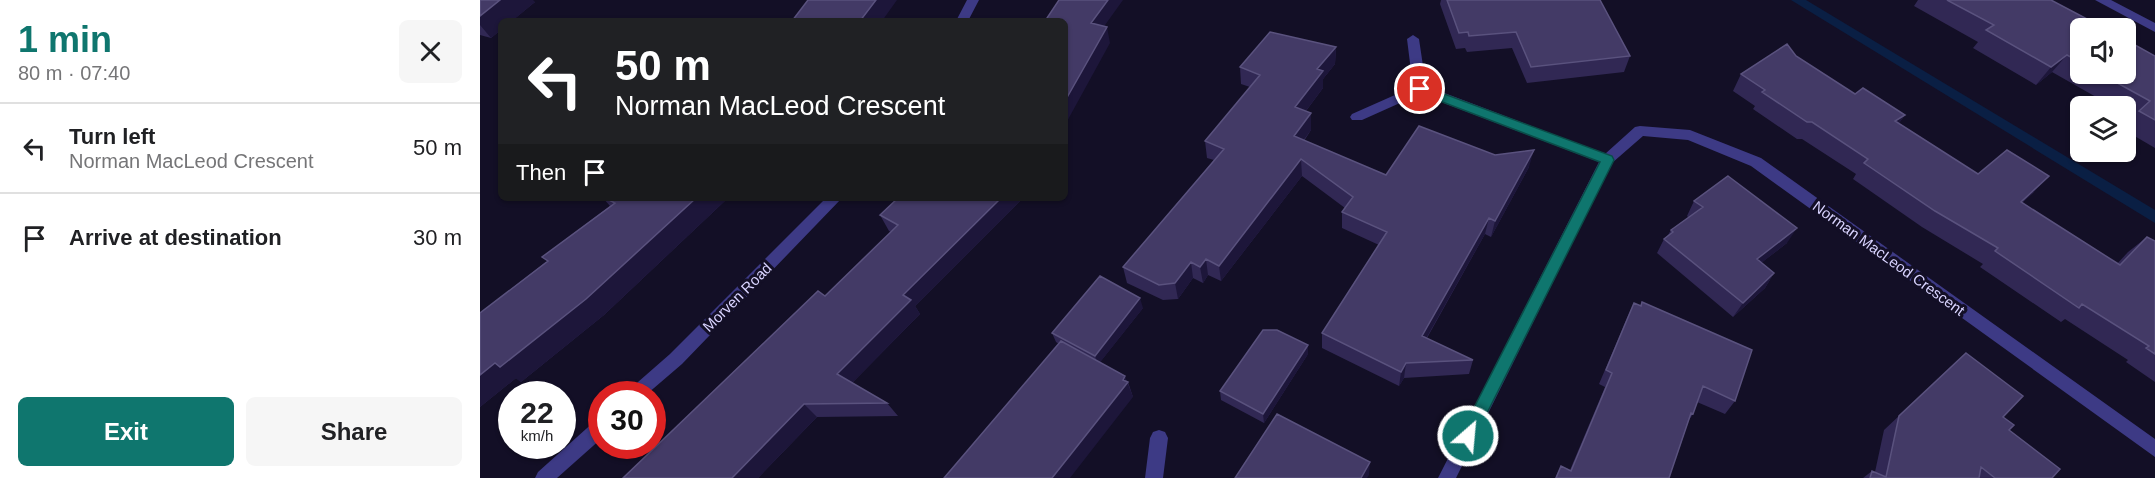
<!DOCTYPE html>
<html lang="en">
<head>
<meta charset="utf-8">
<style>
	:root { --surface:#fff; --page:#f6f6f6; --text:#202124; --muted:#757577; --line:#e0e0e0; --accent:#0f766e }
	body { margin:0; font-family:Arial,sans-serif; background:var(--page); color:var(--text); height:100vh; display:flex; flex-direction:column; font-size:22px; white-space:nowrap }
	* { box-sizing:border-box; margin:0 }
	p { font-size:20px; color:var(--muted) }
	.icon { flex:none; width:33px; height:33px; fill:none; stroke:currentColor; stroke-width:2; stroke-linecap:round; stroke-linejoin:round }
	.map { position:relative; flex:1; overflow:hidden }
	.drawer { display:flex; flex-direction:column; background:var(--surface); width:480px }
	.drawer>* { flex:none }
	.banner { position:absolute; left:18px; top:18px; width:570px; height:183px; border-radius:9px; box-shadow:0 2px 4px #0004; background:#202124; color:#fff; overflow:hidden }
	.buttons { position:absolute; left:1590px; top:18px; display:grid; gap:12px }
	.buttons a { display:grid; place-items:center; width:66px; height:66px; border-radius:9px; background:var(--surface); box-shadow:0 2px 4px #0004; font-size:30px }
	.speed { position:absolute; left:18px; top:381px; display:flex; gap:12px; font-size:30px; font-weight:700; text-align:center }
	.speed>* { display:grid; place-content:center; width:78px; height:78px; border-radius:50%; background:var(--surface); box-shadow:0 2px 4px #0004; line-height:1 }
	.speed small { font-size:15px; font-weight:400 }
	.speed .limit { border:9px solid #d22; background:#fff; color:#111 }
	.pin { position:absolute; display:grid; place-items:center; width:51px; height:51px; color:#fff; margin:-26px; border:3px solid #fff; border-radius:50%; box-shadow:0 2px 6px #0007 }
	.me { position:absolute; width:66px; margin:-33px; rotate:27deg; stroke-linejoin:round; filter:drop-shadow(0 0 4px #0008) }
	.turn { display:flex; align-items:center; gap:21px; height:126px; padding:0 18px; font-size:27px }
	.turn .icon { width:78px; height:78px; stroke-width:2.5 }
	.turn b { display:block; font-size:42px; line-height:51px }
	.then { display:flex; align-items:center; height:57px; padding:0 18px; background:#0003; gap:12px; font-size:22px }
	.round { display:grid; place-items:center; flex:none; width:63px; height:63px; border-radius:9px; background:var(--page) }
	.summary { display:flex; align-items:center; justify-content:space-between; height:102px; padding:0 18px }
	h1 { font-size:36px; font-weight:700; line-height:45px; color:var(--accent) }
	.action { display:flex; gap:12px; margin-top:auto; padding:12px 18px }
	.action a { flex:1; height:69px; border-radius:9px; background:var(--accent); color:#fff; font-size:24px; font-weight:700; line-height:69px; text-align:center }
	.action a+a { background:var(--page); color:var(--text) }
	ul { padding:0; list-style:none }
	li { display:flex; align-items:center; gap:18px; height:90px; padding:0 18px; border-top:2px solid var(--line) }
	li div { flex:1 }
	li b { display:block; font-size:22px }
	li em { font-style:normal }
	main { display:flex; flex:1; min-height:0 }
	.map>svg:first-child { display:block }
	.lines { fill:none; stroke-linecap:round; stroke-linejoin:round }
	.stream { fill:#0a1f44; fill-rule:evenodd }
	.minor { fill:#3d3a85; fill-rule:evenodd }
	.wall { fill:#312854 }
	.shaded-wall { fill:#1d163a }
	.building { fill:#433a66; stroke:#5a527e; stroke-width:1.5 }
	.route { fill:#0f766e; stroke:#0a4d48; stroke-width:1.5 }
	.labels { text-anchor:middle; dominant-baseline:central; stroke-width:6; stroke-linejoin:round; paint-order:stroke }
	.street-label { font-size:15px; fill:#d9d4ff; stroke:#130f26 }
</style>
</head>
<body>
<main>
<section class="drawer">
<div class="summary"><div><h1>1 min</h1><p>80 m · 07:40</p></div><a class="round"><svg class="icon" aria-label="close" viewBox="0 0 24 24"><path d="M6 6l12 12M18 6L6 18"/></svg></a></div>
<ul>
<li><svg class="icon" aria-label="left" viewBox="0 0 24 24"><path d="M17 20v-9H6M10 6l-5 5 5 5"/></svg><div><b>Turn left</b><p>Norman MacLeod Crescent</p></div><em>50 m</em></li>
<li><svg class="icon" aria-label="arrive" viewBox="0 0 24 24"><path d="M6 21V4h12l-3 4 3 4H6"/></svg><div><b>Arrive at destination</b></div><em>30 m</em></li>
</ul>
<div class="action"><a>Exit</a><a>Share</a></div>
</section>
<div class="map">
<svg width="1675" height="478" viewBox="0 0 1675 478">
	<rect width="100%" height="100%" fill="#130f26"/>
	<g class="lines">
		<path class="stream" d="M 1311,0 L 1326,0 L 1675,210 L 1675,223 Z"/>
		<path class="minor" d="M 487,0 L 499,0 L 488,21 L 476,21 Z
			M 1615,0 L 1631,0 L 1675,23 L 1675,32 Z
			M 933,35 L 939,39 L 946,86 L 1125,154 L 1155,127 L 1160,126 L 1210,130 L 1281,158 L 1675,439 L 1675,457 L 1271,166 L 1208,140 L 1163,136 L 1132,163 L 976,478 L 958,478 L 1119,162 L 940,94 L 882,120 L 872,120 L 870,117 L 872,114 L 933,87 L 927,39 Z
			M 346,198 L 362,198 L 202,364 L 167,394 L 148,394 L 150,389 L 190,354 Z
			M 122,418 L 122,438 L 77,478 L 55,478 L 58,472 L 116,420 Z
			M 679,430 L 685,432 L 688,438 L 683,478 L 665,478 L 670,438 L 673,432 Z"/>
	</g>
	<path class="wall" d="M 0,0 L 55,2 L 11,38 L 0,35 Z
		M 961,0 L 1120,0 L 1150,56 L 1144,72 L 1047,83 L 1032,48 L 987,52 L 985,48 L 976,49 L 960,4 Z
		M 1438,0 L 1571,0 L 1600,28 L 1600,74 L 1646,74 L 1675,56 L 1675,148 L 1646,131 L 1646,125 L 1652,118 L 1646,115 L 1646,106 L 1632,106 L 1572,72 L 1556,85 L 1493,48 L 1498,42 L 1434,6 Z
		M 856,47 L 855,64 L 843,79 L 843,88 L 826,111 L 831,113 L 831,130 L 824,141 L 906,175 L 1015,155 L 1049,167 L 1011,237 L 1005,234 L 947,338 L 993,360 L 989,374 L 924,378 L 919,386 L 842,348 L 842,333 L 899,245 L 862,228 L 862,212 L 865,208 L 822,176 L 741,281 L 728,275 L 723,283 L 713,278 L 698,299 L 683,300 L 647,283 L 643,267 L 734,160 L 727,158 L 725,141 L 770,87 L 761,84 L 760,67 Z
		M 1316,56 L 1375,94 L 1425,115 L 1419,123 L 1498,174 L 1554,192 L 1542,203 L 1637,264 L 1648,252 L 1667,237 L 1675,241 L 1675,382 L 1646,362 L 1648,360 L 1585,319 L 1581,322 L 1500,267 L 1503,264 L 1442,227 L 1373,179 L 1376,174 L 1322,139 L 1317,139 L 1273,109 L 1275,106 L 1253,91 L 1261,74 Z
		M 123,198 L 248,198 L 124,315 L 41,382 L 36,378 L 0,407 L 0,313 L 67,261 L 62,257 L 130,206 Z
		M 418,198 L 543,198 L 435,306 L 440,314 L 372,383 L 407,403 L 418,416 L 337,417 L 278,478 L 143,478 L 345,296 L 411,232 L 409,231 L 400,215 Z
		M 1214,201 L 1307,243 L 1281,263 L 1294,273 L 1285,288 L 1253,317 L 1177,253 L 1184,239 L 1188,235 L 1191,230 L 1209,218 L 1207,216 Z
		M 1162,302 L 1255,401 L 1245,414 L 1217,402 L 1213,414 L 1209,420 L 1189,478 L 1075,478 L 1081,466 L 1090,470 L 1125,387 L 1119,384 L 1147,318 L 1154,303 L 1160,306 Z
		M 663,308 L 620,362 L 648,382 L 653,397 L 576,342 L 572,333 Z
		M 1486,353 L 1523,417 L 1529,430 L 1572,478 L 1383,478 L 1392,471 L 1395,472 L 1404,430 Z
		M 828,354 L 784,423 L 741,400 L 740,391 Z"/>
	<path class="shaded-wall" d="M 20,0 L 53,0 L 55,2 L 32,21 L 21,21 L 21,30 L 11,38 L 0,25 L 0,16 Z
		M 396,0 L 417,0 L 402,21 L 380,21 Z
		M 628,0 L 643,0 L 615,39 L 611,23 Z
		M 627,27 L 630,43 L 585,125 L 585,101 Z
		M 856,47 L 855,64 L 843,79 L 843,88 L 816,124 L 815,107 L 837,69 Z
		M 1587,55 L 1572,72 L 1556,85 L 1571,67 Z
		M 831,113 L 831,130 L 814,153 L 814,136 Z
		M 1425,115 L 1413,131 L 1415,121 Z
		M 1054,150 L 1049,167 L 1011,237 L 1015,221 Z
		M 821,159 L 822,176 L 741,281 L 739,266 Z
		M 1569,176 L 1554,192 L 1525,218 L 1541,202 Z
		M 216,198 L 248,198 L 124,315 L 41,382 L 20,367 Z
		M 521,198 L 543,198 L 435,306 L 440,314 L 368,387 L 357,374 L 423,295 Z
		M 1009,218 L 1005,234 L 939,351 L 942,336 Z
		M 1317,228 L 1307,243 L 1267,274 L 1277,259 Z
		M 726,259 L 728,275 L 723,283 L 720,267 Z
		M 711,262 L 713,278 L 698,299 L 695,283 Z
		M 1294,273 L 1285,288 L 1253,317 L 1263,303 Z
		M 660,298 L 663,308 L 618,365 L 615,356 Z
		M 828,345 L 828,354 L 784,423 L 783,414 Z
		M 15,363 L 36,378 L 0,407 L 0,375 Z
		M 926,363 L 924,378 L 919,386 L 921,372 Z
		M 645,376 L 653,397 L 590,478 L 572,478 Z
		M 324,404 L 337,417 L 278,478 L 252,478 Z
		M 890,462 L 889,475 L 887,478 L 881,478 Z"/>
	<path class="building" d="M 0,0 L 20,0 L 0,16 Z
		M 328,0 L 396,0 L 380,21 L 312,21 Z
		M 579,0 L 628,0 L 611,23 L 627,27 L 585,101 L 585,21 L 565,21 Z
		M 967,0 L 1120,0 L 1150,56 L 1051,67 L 1036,32 L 989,36 L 988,32 L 979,33 Z
		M 1467,0 L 1571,0 L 1624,28 L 1600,28 L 1600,62 L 1587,55 L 1571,67 L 1506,30 L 1514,25 Z
		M 790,32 L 856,47 L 837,69 L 843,71 L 815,107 L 831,113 L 814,136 L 906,175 L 939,126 L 1015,155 L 1054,150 L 1015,221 L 1009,218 L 942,336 L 993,360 L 926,363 L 921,372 L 842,333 L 907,232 L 862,212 L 873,197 L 821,159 L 739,266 L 726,259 L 720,267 L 711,262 L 695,283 L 679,285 L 643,267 L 744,149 L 725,141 L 780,75 L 760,67 Z
		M 1646,40 L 1675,56 L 1675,120 L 1659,111 L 1670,101 L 1621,74 L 1646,74 Z
		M 1307,44 L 1316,56 L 1375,94 L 1383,88 L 1425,115 L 1415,121 L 1498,174 L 1527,150 L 1569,176 L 1541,202 L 1640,265 L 1667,237 L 1675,241 L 1675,354 L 1666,348 L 1669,346 L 1602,304 L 1599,308 L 1515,251 L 1518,248 L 1455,211 L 1384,163 L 1388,159 L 1332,122 L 1327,122 L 1282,92 L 1285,90 L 1261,74 Z
		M 1248,176 L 1317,228 L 1277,259 L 1294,273 L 1263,303 L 1184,239 L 1193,232 L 1191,230 L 1223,207 L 1214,201 Z
		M 125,198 L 216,198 L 106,299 L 20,367 L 15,363 L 0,375 L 0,313 L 68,261 L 62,257 L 135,203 Z
		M 418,198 L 521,198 L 423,295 L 431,300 L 357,374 L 407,403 L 324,404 L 252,478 L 143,478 L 338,291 L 345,296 L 418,225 L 400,215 Z
		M 620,276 L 660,298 L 615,356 L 572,333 Z
		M 1162,302 L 1272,350 L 1255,401 L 1223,386 L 1213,414 L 1211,413 L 1189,478 L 1076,478 L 1081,466 L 1091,471 L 1132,373 L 1126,370 L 1154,303 L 1161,306 Z
		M 783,330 L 797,330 L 828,345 L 783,414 L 740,391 Z
		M 581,341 L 645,376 L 643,380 L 648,382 L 572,478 L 464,478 Z
		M 1486,353 L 1543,396 L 1523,417 L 1534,425 L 1529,430 L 1580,469 L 1572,478 L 1515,478 L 1501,467 L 1499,478 L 1390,478 L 1392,471 L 1406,477 L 1419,416 Z
		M 797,414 L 890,462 L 881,478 L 755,478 Z"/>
	<path class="route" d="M 940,85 L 1132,156 L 1134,160 L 993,441 L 988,443 L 982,441 L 980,436 L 982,431 L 1120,162 L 936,92 L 936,86 Z"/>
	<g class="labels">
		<g class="street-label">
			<text transform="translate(1409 258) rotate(36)">Norman MacLeod Crescent</text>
			<text transform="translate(257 297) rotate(-45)">Morven Road</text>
		</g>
	</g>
</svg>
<div class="buttons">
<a><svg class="icon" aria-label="sound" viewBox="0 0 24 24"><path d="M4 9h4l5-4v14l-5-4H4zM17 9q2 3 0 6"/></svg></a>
<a><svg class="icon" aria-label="layers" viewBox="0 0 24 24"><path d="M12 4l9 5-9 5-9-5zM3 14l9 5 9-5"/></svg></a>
</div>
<div class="speed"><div>22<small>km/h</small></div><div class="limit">30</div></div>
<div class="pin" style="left:940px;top:89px;background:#d93025"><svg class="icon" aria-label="arrive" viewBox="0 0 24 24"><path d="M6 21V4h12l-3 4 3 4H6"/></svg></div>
<svg class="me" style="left:988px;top:436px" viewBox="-20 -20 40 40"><circle r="17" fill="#0f766e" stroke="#fff" stroke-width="3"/><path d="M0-11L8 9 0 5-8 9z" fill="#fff"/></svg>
<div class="banner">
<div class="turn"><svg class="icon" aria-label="left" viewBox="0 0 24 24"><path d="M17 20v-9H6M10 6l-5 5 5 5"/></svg><div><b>50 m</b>Norman MacLeod Crescent</div></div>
<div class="then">Then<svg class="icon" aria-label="arrive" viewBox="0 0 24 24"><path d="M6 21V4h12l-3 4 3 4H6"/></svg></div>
</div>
</div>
</main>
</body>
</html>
